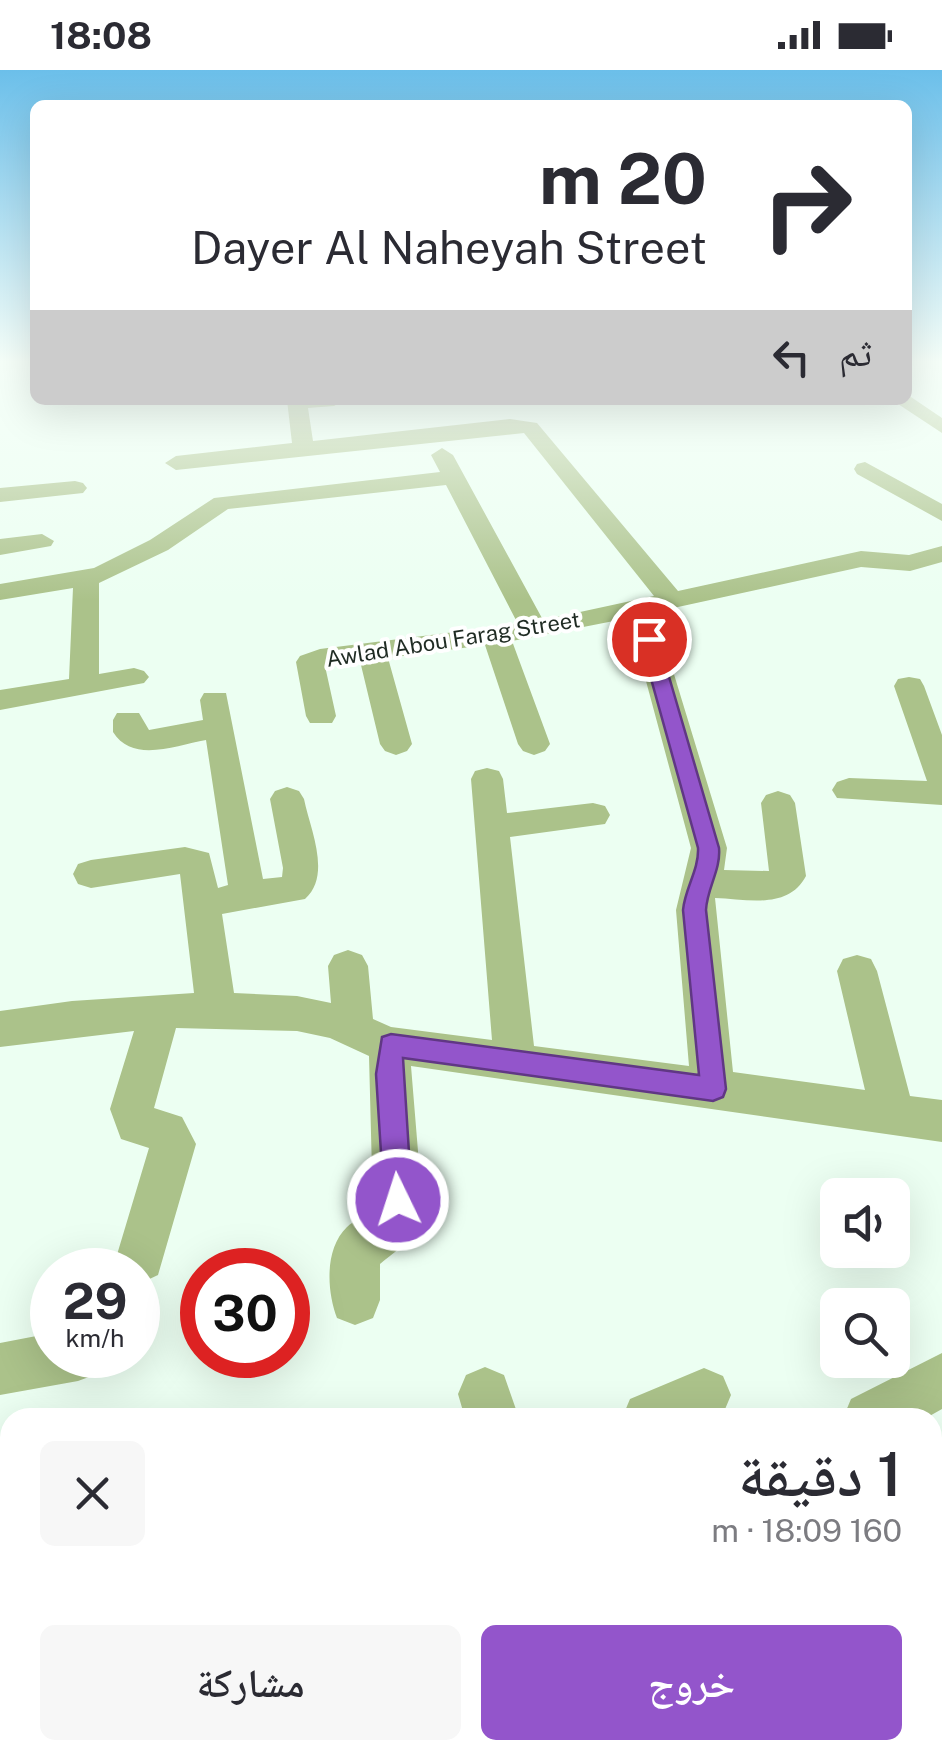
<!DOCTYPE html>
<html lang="ar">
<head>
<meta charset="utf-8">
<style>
	:root { --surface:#fff; --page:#f7f7f7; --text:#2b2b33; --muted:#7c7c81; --accent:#9355cb }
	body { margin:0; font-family:"Public Sans","Noto Naskh Arabic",sans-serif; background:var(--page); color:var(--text); direction:rtl; height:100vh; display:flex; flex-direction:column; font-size:38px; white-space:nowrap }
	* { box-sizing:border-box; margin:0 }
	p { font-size:32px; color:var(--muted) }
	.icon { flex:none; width:55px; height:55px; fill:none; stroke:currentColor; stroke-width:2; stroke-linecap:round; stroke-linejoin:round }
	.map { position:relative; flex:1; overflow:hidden; direction:ltr }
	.sheet { position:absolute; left:0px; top:1338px; width:942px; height:352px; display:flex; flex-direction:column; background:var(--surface); border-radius:30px 30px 0 0; box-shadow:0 10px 40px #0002; direction:rtl }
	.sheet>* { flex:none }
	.hud { position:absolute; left:30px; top:30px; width:882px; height:305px; border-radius:15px; box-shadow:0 10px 40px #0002; direction:rtl; background:#fff; color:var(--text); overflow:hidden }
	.fabs { position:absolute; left:820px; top:1108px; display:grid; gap:20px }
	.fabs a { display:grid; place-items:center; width:90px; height:90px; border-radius:15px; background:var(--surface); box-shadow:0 10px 40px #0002; font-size:50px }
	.speed { position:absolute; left:30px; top:1178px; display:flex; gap:20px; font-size:50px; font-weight:700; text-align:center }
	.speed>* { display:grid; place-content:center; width:130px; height:130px; border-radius:50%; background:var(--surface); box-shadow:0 10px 40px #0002; line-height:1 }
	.speed small { font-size:25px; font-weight:400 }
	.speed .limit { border:15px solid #d22; background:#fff; color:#111 }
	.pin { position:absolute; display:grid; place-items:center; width:85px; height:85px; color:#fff; margin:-42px; border:5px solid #fff; border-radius:50%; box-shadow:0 2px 10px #0007 }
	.me { position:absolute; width:110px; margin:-55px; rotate:356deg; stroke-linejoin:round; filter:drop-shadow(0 0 8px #0008) }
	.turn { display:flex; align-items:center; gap:35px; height:210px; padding:0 40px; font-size:45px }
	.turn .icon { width:130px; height:130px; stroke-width:2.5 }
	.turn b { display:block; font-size:70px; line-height:85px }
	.then { display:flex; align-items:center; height:95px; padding:0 40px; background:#0003; gap:20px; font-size:38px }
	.round { display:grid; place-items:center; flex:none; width:105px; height:105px; border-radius:15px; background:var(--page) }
	.headline { display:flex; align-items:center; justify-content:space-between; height:170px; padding:0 40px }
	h1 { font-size:60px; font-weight:600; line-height:75px }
	.cta { display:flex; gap:20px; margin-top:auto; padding:20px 40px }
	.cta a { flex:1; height:115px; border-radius:15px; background:var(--accent); color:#fff; font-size:40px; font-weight:600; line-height:115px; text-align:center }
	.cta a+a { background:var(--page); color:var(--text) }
	.status { display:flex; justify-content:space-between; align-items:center; height:70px; padding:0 50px; background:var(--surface); direction:ltr }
	.status svg { height:28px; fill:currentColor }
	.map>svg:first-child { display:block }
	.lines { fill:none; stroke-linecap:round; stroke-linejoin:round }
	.minor { fill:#abc28a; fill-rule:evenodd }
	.route { fill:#9355cb; stroke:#603784; stroke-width:2.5 }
	.labels { text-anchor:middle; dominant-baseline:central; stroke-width:8; stroke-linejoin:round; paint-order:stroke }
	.far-street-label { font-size:22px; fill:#1f2b23; stroke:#fff }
</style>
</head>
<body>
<div class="status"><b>18:08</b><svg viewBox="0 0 49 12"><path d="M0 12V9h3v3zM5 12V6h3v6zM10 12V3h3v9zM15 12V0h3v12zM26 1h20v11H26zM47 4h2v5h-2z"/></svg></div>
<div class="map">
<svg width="942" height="1689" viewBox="0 0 942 1689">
	<rect width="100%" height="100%" fill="#ecfff2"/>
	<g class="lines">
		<path class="minor" d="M 908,325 L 942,348 L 942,363 L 892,330 L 908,330 Z
			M 287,330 L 344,330 L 334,336 L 308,338 L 313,371 L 510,349 L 537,353 L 678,521 L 861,481 L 909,485 L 942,476 L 942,492 L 910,501 L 861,497 L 655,542 L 727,778 L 724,800 L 769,801 L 761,733 L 766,725 L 778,721 L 790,725 L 795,733 L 806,806 C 788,840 748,829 715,828 L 733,1002 L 865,1020 L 837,901 L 843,889 L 857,885 L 871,889 L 877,901 L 910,1026 L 942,1030 L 942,1072 L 411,996 L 422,1130 C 417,1169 407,1172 380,1194 L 380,1230 L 373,1248 L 355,1255 L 337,1248 C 327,1222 324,1179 347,1157 C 354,1150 365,1148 373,1140 L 369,986 L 330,968 L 297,961 L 176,958 L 154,1038 L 182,1047 L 196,1074 L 158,1205 L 141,1213 L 138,1200 L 121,1200 L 116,1188 L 149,1078 L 121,1069 L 110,1039 L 134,961 L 0,977 L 0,941 L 72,931 L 194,923 L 180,804 L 91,818 L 78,814 L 73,804 L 78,794 L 91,790 L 185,777 L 209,783 L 218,818 L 228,815 L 206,670 C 176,675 133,694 113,662 L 113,650 L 117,643 L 139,643 L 149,660 L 203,650 L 200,630 L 204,623 L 226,623 L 263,809 L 282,807 L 283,798 L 270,729 L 275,721 L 287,717 L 299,721 L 304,729 C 310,759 332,805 305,829 L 222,844 L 234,923 L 297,926 L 331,933 L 328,896 L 334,885 L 348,880 L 362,885 L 368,896 L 373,949 L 391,957 L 492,970 L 471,709 L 475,701 L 487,698 L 499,701 L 503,709 L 507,743 L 593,733 L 605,736 L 610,745 L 605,754 L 510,767 L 534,976 L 689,996 L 676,840 L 691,778 L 629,548 L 512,571 L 550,674 L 545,681 L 534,685 L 523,681 L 518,674 L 485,575 L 388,588 L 412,674 L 407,681 L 396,685 L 385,681 L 380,674 L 360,591 L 325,596 L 336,646 L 332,653 L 310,653 L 306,646 L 296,592 L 300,586 L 320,579 L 518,554 L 446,415 L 228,439 L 168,480 L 99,513 L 99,604 L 134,598 L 144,601 L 149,607 L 144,613 L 0,640 L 0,620 L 69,609 L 73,518 L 0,530 L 0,514 L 94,498 L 150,470 L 214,428 L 440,402 L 431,385 L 442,378 L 453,385 L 543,550 L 654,526 L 524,363 L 176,400 L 165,393 L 176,386 L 292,373 Z
			M 865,392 L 942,434 L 942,451 L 857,404 L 854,399 L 857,394 Z
			M 75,411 L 83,413 L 87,418 L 83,423 L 0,432 L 0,418 Z
			M 42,464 L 54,471 L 51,476 L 0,485 L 0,469 Z
			M 909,607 L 920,609 L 924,616 L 942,665 L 942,735 L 837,728 L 832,720 L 837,712 L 849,708 L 927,711 L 894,616 L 898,609 Z
			M 52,1263 L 52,1285 L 104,1285 L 97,1304 L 78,1311 L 0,1325 L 0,1273 Z
			M 942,1283 L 942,1339 L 926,1348 L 843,1348 L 851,1329 Z
			M 485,1297 L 504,1305 L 519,1348 L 465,1348 L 458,1324 L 466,1305 Z
			M 704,1298 L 723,1306 L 731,1325 L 723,1344 L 715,1348 L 622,1348 L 630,1329 Z
			M 10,1445 L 10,1503 L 0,1506 L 0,1448 Z
			M 942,1566 L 942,1629 L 932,1633 L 932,1569 Z
			M 104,1680 L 187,1680 L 183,1689 L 100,1689 Z
			M 746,1680 L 825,1680 L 821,1689 L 742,1689 Z"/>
	</g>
	<linearGradient id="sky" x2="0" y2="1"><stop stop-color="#6bbfea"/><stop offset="0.55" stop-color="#f6fff9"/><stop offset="1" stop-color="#f6fff9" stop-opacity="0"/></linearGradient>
	<rect width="942" height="530" fill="url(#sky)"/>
	<path class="route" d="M 649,564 L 658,569 L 719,778 C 721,800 707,818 706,840 L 726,1019 L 723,1027 L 713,1031 L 403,988 L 412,1130 L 408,1140 L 398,1144 L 388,1140 L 384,1130 L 376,1004 L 382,967 L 391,964 L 699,1005 L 683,840 C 685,818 699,800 698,778 L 640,569 Z"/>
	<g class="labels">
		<g class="far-street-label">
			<text transform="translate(453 569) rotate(-9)">Awlad Abou Farag Street</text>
		</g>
	</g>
</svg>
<div class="fabs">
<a><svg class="icon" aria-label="sound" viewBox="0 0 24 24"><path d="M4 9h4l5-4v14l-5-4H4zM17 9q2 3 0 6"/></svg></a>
<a><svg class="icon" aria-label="search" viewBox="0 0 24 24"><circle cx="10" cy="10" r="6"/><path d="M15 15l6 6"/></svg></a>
</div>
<div class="speed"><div>29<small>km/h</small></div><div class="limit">30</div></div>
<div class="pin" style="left:649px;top:569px;background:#d93025"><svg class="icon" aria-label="arrive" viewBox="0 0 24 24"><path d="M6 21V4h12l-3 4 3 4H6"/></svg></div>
<svg class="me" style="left:398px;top:1130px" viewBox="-20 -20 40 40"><circle r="17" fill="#9355cb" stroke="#fff" stroke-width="3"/><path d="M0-11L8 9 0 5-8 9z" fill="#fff"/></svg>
<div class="hud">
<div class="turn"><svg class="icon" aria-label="right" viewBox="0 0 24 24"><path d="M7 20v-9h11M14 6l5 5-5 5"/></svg><div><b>20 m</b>Dayer Al Naheyah Street</div></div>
<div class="then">ثم<svg class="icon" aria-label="left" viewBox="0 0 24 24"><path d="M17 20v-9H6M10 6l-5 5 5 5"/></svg></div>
</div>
<section class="sheet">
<div class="headline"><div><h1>1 دقيقة</h1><p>160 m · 18:09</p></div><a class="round"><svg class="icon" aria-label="close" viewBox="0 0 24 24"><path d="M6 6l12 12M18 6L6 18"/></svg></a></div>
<div class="cta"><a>خروج</a><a>مشاركة</a></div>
</section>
</div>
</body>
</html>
